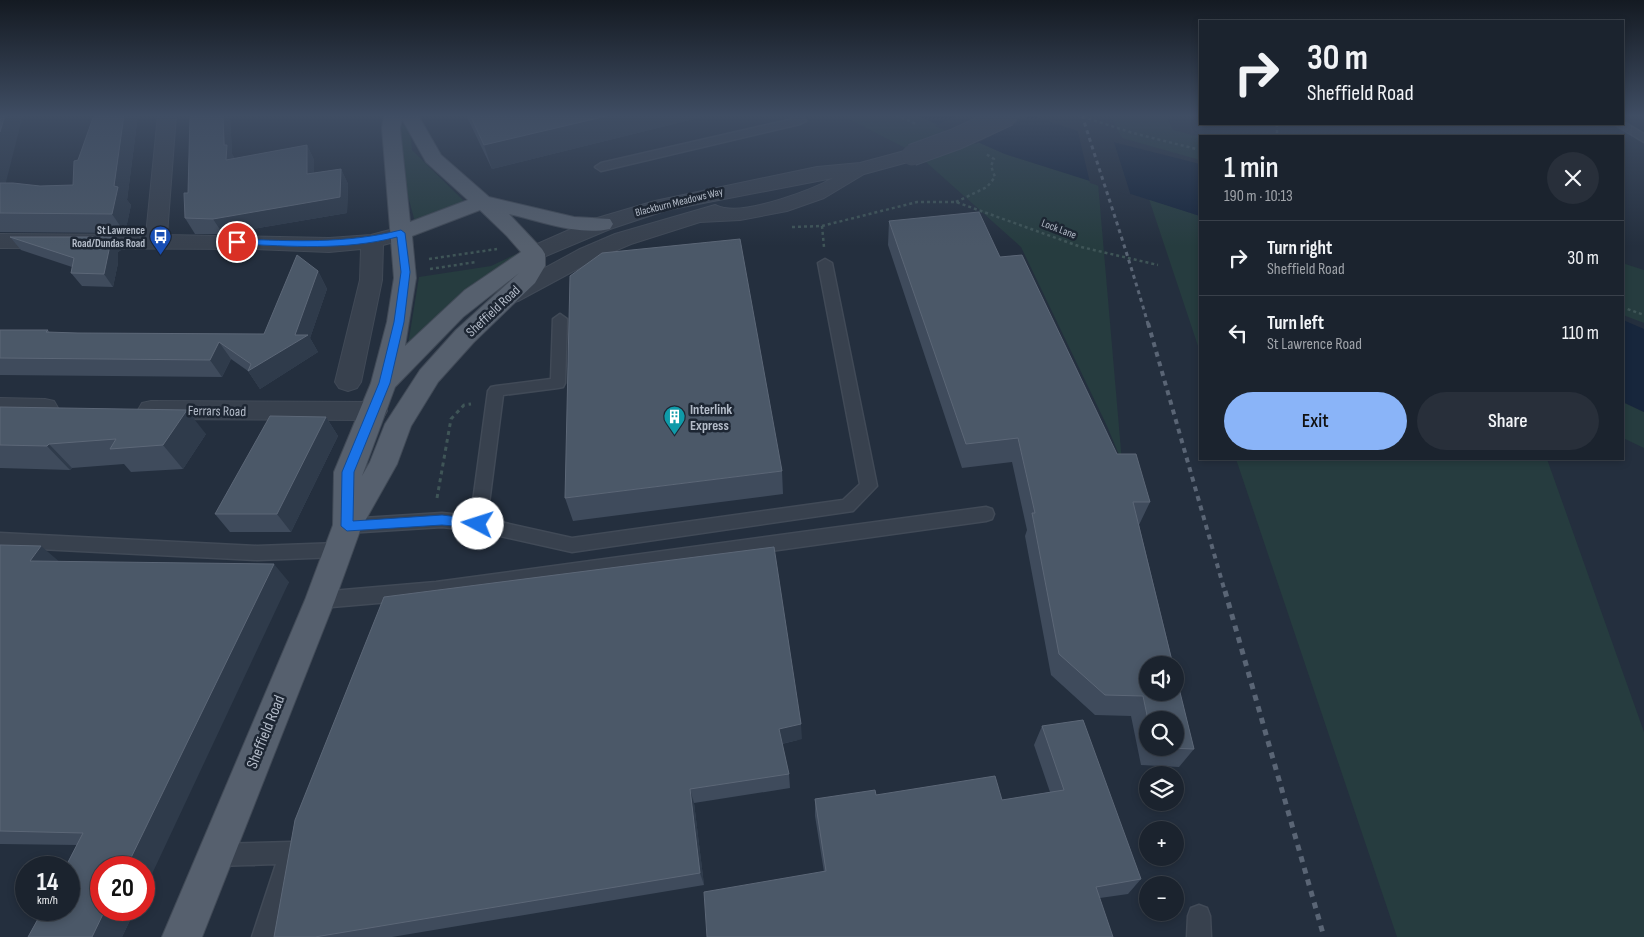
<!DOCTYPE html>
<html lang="en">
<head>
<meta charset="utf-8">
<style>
	:root { --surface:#1b232e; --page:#282f3a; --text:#f1f3f6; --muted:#a0a4aa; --line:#39404a; --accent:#8ab4f8 }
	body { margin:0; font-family:"Sofia Sans Condensed",sans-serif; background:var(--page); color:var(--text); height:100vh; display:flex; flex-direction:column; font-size:19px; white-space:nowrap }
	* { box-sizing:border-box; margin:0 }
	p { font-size:16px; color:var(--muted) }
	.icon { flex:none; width:28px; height:28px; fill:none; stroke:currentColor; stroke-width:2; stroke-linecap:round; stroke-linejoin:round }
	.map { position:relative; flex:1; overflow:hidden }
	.details { position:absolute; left:1199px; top:135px; width:425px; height:325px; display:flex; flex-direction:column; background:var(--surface); border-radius:0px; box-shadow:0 2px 8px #0003,0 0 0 1px var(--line) }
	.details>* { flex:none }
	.hud { position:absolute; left:1199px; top:20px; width:425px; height:105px; border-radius:0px; box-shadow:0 2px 8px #0003,0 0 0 1px var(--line); background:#1b232e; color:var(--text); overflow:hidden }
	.buttons { position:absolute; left:1139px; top:656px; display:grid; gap:10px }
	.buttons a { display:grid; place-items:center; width:45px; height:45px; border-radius:50%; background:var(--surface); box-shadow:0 2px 8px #0003,0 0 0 1px var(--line); font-size:25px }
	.speed { position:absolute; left:15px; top:856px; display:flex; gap:10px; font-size:25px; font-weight:700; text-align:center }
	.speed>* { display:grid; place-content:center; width:65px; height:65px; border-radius:50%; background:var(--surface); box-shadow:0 2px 8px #0003,0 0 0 1px var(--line); line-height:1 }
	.speed small { font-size:12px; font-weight:400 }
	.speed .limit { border:8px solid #d22; background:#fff; color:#111 }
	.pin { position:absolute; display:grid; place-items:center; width:42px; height:42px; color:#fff; margin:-21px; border:2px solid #fff; border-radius:50%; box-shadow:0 1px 5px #0007 }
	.me { position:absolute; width:55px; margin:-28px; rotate:275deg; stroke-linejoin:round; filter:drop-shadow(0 0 4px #0008) }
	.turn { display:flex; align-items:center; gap:18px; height:105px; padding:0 25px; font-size:22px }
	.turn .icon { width:65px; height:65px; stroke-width:2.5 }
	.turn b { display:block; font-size:35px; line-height:42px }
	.round { display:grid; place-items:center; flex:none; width:52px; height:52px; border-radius:26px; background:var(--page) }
	.head { display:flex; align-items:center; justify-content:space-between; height:85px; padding:0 25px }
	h1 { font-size:30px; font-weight:600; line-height:38px }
	.primary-button { display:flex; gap:10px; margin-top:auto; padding:10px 25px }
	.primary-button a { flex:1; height:58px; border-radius:30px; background:var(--accent); color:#111; font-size:20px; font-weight:600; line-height:58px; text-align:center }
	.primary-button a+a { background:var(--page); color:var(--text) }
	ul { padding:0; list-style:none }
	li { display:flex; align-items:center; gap:15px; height:75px; padding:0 25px; border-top:1px solid var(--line) }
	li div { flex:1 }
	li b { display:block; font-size:19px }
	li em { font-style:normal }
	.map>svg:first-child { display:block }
	.green { fill:#263c3f }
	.water { fill:#17263c }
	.pier { fill:#242f3e }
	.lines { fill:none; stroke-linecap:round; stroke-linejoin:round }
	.service-casing { stroke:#414a57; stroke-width:3 }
	.minor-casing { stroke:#414a57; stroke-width:2 }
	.tertiary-casing { stroke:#414a57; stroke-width:2 }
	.primary-casing { stroke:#414a57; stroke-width:2 }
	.path-far1 { stroke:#3f5557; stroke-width:2.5; stroke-dasharray:3 3; stroke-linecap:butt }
	.path { stroke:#3f5557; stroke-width:3; stroke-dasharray:4 4; stroke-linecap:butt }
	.service { fill:#38414e; fill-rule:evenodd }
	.minor { fill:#38414e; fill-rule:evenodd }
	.tertiary { fill:#38414e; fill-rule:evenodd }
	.primary { fill:#56606e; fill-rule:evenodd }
	.rail-far2 { stroke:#5a6575; stroke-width:3; stroke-dasharray:4 4; stroke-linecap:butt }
	.rail-far1 { stroke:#5a6575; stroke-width:4; stroke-dasharray:5 5; stroke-linecap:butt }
	.rail { stroke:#5a6575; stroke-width:5; stroke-dasharray:6 6; stroke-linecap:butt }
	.tertiary-bridge-casing { stroke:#414a57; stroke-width:23; stroke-linecap:butt }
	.tertiary-bridge { stroke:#38414e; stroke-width:21 }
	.wall { fill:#3f4b5c; fill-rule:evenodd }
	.shaded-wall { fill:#2f3b4b }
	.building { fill:#4b5868; stroke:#5c6777 }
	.route { fill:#1a73e8; stroke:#114b97 }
	.labels { text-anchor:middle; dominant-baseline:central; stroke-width:5; stroke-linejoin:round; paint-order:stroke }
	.far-street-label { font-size:11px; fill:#b4bcc9; stroke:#1d2633 }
	.far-poi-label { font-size:11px; font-weight:bold; fill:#b4bcc9; stroke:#1d2633; text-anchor:end }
	.street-label { font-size:14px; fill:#b4bcc9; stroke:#1d2633 }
	.poi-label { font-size:14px; font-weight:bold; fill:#b4bcc9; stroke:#1d2633; text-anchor:start }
	.near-street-label { font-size:16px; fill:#b4bcc9; stroke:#1d2633 }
</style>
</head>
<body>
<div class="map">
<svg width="1644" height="937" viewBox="0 0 1644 937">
	<rect width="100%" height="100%" fill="#242f3e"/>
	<path class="green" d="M 841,115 L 916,115 L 1005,154 L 1098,183 L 1122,462 L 1107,426 L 1021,247 L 917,154 Z
		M 1110,115 L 1166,115 L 1173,130 L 1200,137 L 1200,160 L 1122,138 Z
		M 409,123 L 412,150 L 464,201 L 415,222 L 404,181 L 396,127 Z
		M 1149,199 L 1200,216 L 1200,352 Z
		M 516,254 L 518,256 L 408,345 L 419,277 L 491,266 Z
		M 1622,263 L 1644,270 L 1644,323 L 1623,315 Z
		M 1622,402 L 1644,412 L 1644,448 L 1623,438 Z
		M 1236,459 L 1547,459 L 1644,732 L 1644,937 L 1397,937 Z"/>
	<path class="water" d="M 916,115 L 1030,115 L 1105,140 L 1200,164 L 1200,216 L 1005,154 Z
		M 1623,320 L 1644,329 L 1644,412 L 1623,402 Z"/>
	<path class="pier" d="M 959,115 L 1031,115 L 976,144 L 935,126 Z
		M 1077,128 L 1113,139 L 1131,196 L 1090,183 Z"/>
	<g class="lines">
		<defs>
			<path id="service" d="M 790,115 L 801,115 L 806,121 L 800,124 L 601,171 L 595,167 L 601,163 L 793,119 Z
				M 1622,121 L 1644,134 L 1644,142 L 1614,124 L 1622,124 Z
				M 825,259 L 832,263 L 877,486 L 853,511 L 572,552 L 478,531 L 442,527 L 347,533 L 341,531 L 338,526 L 341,521 L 347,519 L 442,513 L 471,516 L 488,391 L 491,387 L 496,386 L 551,379 L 553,319 L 560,314 L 567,319 L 565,383 L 563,387 L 558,388 L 503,395 L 487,519 L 572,538 L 843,500 L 860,484 L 818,263 Z
				M 986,507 L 992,509 L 994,514 L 992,519 L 986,521 L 436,598 L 320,608 L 314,606 L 311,600 L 314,594 L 320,592 L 436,582 Z
				M 0,533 L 257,546 L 339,543 L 345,545 L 348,550 L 345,555 L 339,557 L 257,560 L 0,547 Z
				M 291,842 L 299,845 L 302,853 L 276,937 L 252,937 L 276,864 L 215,866 L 207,863 L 204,855 L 207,847 L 215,844 Z
				M 1199,905 L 1207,908 L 1210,916 L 1211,937 L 1187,937 L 1188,916 L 1191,908 Z"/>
			<path id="minor" d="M 158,115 L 176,115 L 167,235 L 329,238 L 371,235 L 401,227 L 409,228 L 412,233 L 409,238 L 383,245 L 382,280 L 361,382 L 357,388 L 348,391 L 339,388 L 335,382 L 360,280 L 361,249 L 329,252 L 253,249 L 0,248 L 0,234 L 146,235 Z
				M 0,398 L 45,399 L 54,401 L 58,408 L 54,415 L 45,417 L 0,416 Z
				M 151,401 L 374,402 L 383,404 L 387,411 L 383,418 L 374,420 L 151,419 L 142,417 L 138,410 L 142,403 Z"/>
			<path id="tertiary" d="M 912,149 L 919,151 L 922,155 L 919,159 L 864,174 L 824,198 L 787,211 L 740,220 L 700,222 L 631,244 L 596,259 L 518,301 L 510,303 L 502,301 L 498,296 L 502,291 L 580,249 L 615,234 L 715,205 C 718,206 723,208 725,208 C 750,213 812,190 833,178 L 667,210 L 610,229 L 534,261 L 526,259 L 523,254 L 526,249 L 594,219 L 655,201 L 817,167 L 860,163 Z"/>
			<path id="primary" d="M 384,115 L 418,115 L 441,155 L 489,197 L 574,217 L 610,219 L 613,224 L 610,229 C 578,236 540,221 509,214 L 542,249 L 545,254 L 545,266 L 535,283 L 474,342 L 438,382 L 411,426 L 397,464 L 361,528 L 335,600 L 202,937 L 162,937 L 305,600 L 333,525 L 334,472 L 371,383 L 387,322 L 394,278 L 382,128 ZM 402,119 L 426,162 L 468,200 L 410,222 L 400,128 ZM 480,210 L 507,236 L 521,252 L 465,290 L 405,346 L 416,278 L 412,236 ZM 519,273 L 456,330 L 420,370 L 385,424 L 370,462 L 362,476 L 395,387 L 463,317 Z"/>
		</defs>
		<use href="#service" class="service-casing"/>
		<use href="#minor" class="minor-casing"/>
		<use href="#tertiary" class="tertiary-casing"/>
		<use href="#primary" class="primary-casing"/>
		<path class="path-far1" d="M 896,115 L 918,125
			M 1077,115 L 1133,133 L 1200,150
			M 1277,124 L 1277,136
			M 956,202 L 987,187 L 995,177 L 991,166 L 994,159 L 986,154
			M 822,226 L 824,247
			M 792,227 L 822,226 L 917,202 L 956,202 L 1081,247 L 1158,265
			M 429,259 L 497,249
			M 430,269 L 476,262
			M 1622,307 L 1644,315"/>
		<path class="path" d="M 437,498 L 451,419 L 464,405 L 471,404"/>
		<use href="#service" class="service"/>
		<use href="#minor" class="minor"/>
		<use href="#tertiary" class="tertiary"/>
		<use href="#primary" class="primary"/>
		<path class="rail-far2" d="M 1082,115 C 1104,185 1128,254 1148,324"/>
		<path class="rail-far1" d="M 1148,323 L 1225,592"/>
		<path class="rail" d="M 1225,591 L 1324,937"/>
		<defs>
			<path id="tertiary-bridge" d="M 912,155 L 956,139 L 1008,115"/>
		</defs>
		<use href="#tertiary-bridge" class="tertiary-bridge-casing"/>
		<use href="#tertiary-bridge" class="tertiary-bridge"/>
	</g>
	<path class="wall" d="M 0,115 L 6,182 L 5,183 L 40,186 L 73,185 L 78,160 L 94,115 L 138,115 L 127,200 L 131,205 L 125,233 L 0,232 Z
		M 190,115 L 230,115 L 232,154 L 235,159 L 307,145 L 314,160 L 314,173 L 341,169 L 348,184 L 347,213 L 223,234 L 195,234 L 185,218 L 188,193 Z
		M 466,115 L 710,115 L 492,169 Z
		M 1638,115 L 1644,115 L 1644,118 Z
		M 889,221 L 1000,257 L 1117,454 L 1150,502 L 1139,525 L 1194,749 L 1179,767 L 1141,765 L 1131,716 L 1095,715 L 1051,675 L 1025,536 L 1027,530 L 1012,462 L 962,468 L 888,245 ZM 1148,720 L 1175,748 L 1148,748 Z
		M 10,237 L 121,250 L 118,252 L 118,263 L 113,287 L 82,286 L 71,273 L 72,267 L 21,250 Z
		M 318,271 L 327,289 L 310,338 L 318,352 L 260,389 L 248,371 L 231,359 L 222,377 L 0,375 L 0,330 L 48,330 L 50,333 L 78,333 L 264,334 Z
		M 0,407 L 206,434 L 183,469 L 131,472 L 124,464 L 72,468 L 70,470 L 0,468 Z
		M 326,417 L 338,436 L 291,532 L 230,532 L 215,514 Z
		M 782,471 L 783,494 L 573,521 L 565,498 Z
		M 0,545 L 59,562 L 289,582 L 101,910 L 135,910 L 122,937 L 28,937 L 77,845 L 0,844 Z
		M 1042,726 L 1141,879 L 1128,894 L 1100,898 L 824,872 L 815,816 L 815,799 L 876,795 L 1002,800 L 1050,792 L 1034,745 Z
		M 802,739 L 782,744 L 789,774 L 790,788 L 694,803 L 704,885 L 392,937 L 274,937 L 295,820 Z"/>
	<path class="shaded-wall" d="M 5,115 L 23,115 L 6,182 L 0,187 L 0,132 Z
		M 124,115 L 138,115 L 127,200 L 131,205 L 125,233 L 112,214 L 114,186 Z
		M 223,115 L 230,115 L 232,154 L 236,160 L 226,160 Z
		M 611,115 L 710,115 L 492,169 L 484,145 Z
		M 307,145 L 314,160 L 314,190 L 307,174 Z
		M 341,169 L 348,184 L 347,213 L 223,234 L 213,219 Z
		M 112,237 L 121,250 L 118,252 L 118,263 L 113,287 L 104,274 L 108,239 Z
		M 318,271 L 327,289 L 310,338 L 318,352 L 260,389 L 248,371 L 295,335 Z
		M 219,342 L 231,359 L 222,377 L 210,360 Z
		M 187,410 L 206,434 L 183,469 L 163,445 Z
		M 326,417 L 338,436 L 291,532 L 277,514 Z
		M 49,444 L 72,468 L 70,470 L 47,446 Z
		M 41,546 L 61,563 L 30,561 Z
		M 274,564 L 289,582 L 144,891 L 144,868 L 126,868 Z
		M 801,724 L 802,739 L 781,744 L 779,729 Z
		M 690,789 L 694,803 L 704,885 L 700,873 Z
		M 105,910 L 135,910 L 122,937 L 92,937 Z"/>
	<path class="building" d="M 0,115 L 5,115 L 0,132 Z
		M 94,115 L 124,115 L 114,186 L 118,187 L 112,214 L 0,213 L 0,183 L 13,183 L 40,186 L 73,185 L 74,161 L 78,160 Z
		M 190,115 L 223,115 L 224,145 L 227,145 L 226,160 L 307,145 L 307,174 L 341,169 L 340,197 L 213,219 L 185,218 L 184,193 L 188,193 Z
		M 470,115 L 611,115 L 484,145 Z
		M 979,212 L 1000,257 L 1022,255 L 1117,454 L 1136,454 L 1150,502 L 1133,502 L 1173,665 L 1148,665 L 1148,692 L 1175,692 L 1175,672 L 1194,749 L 1170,748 L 1175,748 L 1175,720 L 1148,720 L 1143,696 L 1105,695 L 1059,654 L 1032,513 L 1035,513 L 1018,438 L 966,444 L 889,221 Z
		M 10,237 L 112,237 L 108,239 L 109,250 L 104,274 L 71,273 L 74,258 Z
		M 740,239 L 782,471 L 565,498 L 570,276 L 602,253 Z
		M 297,255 L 318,271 L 295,335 L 308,335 L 248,371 L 251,364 L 219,342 L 210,360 L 0,358 L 0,330 L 48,330 L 46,332 L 78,333 L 264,334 Z
		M 0,407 L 187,410 L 163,445 L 110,449 L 116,439 L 49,444 L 47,446 L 0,445 Z
		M 270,416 L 326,417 L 277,514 L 215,514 Z
		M 0,545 L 41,546 L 30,561 L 274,564 L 126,868 L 101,868 L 101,910 L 105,910 L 92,937 L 28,937 L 43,910 L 69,910 L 69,868 L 65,868 L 83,833 L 0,831 Z
		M 774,547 L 801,724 L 779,729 L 789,774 L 690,789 L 700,873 L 315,937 L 274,937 L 295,820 L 384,597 Z
		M 1083,720 L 1141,879 L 1096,887 L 1113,937 L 707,937 L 704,892 L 826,871 L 815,799 L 875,790 L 876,795 L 995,776 L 1002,800 L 1064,790 L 1042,726 Z"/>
	<linearGradient id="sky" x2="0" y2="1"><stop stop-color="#141a22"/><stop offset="0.47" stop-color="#3f4d63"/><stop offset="1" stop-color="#3f4d63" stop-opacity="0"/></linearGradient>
	<rect width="1644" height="246" fill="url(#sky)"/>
	<path class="route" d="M 401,230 L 405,233 L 410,272 L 404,322 L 390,383 L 354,472 L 353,521 L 442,515 L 483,520 L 484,524 L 483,527 L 478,528 L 442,525 L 347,531 L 341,526 L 342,472 L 379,383 L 394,322 L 401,272 L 397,237 C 344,251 291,246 237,244 L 233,242 L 237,239 C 294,241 345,244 401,230 Z"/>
	<defs>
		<symbol id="bus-pin" viewBox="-11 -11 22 30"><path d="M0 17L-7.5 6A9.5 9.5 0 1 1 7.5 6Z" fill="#1a4fb4" stroke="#1d2633"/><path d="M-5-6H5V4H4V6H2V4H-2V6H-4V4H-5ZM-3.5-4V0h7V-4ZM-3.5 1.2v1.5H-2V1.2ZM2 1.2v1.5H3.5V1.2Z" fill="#fff"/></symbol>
		<symbol id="building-pin" viewBox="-11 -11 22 30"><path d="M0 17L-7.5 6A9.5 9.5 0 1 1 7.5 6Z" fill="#0f9aa8" stroke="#1d2633"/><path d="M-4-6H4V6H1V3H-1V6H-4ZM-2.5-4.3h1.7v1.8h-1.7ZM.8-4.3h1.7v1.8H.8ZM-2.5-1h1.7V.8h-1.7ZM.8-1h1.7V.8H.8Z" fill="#fff"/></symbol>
	</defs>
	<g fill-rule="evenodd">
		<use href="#bus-pin" x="148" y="224" width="25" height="34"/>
		<use href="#building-pin" x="662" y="404" width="25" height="34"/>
	</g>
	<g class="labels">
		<g class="far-street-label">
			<text transform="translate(679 202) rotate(-14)">Blackburn Meadows Way</text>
			<text transform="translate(1059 229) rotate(21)">Lock Lane</text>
		</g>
		<g class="far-poi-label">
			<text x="145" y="230">St Lawrence<tspan x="145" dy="13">Road/Dundas Road</tspan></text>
		</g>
		<g class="street-label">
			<text transform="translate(493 311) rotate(-43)">Sheffield Road</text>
			<text transform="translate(217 411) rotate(1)">Ferrars Road</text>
		</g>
		<g class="poi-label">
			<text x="690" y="409">Interlink<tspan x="690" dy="16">Express</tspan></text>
		</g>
		<g class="near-street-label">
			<text transform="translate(266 732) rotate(-68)">Sheffield Road</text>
		</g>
	</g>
</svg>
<div class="buttons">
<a><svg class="icon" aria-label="sound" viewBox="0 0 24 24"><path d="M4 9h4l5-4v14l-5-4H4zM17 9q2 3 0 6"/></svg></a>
<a><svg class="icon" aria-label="search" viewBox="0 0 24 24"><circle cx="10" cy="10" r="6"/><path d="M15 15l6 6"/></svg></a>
<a><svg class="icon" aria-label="layers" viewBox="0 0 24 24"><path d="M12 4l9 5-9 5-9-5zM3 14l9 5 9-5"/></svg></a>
<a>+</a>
<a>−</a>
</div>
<div class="speed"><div>14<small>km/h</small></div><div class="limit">20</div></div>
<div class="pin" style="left:237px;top:242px;background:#d93025"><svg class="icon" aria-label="arrive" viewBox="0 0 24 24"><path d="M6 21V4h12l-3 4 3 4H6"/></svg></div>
<svg class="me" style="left:478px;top:524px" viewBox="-20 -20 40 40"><circle r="19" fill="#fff"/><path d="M0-13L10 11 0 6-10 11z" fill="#1a73e8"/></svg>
<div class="hud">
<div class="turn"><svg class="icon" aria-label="right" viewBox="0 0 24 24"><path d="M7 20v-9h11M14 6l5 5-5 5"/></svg><div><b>30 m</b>Sheffield Road</div></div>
</div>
<section class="details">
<div class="head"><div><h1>1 min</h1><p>190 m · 10:13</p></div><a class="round"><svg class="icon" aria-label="close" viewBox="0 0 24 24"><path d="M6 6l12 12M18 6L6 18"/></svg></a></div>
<ul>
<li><svg class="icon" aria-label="right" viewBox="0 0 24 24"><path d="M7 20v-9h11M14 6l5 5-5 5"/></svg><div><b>Turn right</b><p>Sheffield Road</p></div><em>30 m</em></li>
<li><svg class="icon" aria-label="left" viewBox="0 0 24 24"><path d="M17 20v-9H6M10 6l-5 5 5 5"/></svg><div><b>Turn left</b><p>St Lawrence Road</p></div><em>110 m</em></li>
</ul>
<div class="primary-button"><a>Exit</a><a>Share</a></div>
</section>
</div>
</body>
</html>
